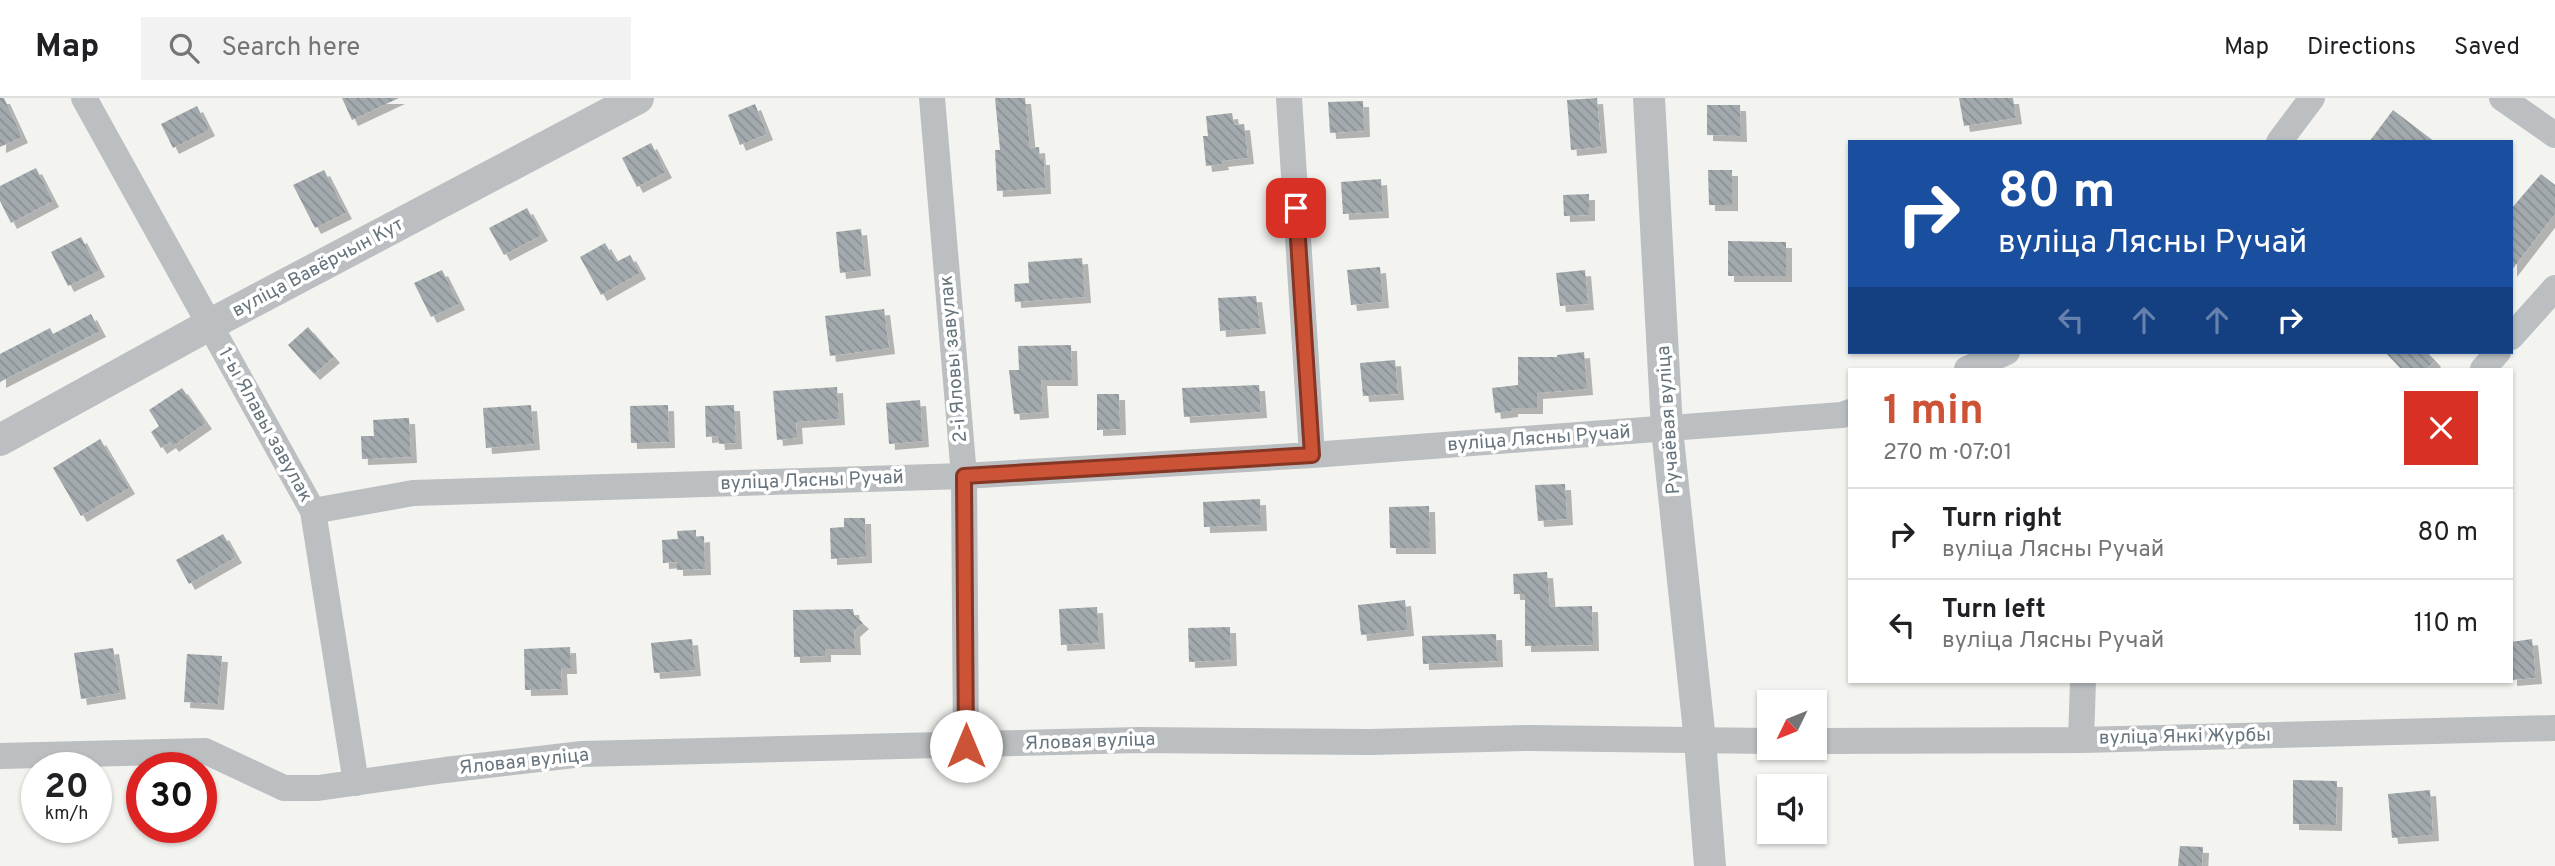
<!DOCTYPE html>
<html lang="en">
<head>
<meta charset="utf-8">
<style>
	:root { --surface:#fff; --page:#f2f2f2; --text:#202124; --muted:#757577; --line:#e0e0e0; --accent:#cd5337 }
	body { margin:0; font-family:Overpass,sans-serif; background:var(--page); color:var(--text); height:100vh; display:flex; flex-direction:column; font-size:26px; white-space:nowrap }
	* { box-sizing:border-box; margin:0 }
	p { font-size:23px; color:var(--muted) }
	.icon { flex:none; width:38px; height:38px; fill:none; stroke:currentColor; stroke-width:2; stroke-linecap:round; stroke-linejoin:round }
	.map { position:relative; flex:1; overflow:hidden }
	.sheet { position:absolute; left:1848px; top:270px; width:665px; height:315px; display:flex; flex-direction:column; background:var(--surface); border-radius:0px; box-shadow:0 2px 5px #0004 }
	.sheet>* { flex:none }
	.top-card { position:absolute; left:1848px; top:42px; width:665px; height:214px; border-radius:0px; box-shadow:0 2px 5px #0004; background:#1a4fa0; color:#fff; overflow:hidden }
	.needle { width:46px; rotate:227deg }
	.buttons { position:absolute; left:1757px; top:592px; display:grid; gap:14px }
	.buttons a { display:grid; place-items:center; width:70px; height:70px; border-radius:0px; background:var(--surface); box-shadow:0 2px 5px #0004; font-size:35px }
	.speed { position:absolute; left:21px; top:654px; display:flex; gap:14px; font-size:35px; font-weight:700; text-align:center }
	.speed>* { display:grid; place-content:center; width:91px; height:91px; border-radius:50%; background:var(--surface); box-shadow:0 2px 5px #0004; line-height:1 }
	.speed small { font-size:18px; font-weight:400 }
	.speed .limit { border:10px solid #d22; background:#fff; color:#111 }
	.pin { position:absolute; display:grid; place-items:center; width:60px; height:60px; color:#fff; margin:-30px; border-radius:14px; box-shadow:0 4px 10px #0006 }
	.me { position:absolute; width:77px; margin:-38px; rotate:0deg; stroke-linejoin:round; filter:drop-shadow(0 0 5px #0008) }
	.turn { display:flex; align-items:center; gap:24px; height:147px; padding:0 35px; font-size:32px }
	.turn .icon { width:91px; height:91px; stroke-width:2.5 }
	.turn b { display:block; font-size:49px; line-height:60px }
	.lanes { display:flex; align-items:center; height:66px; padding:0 35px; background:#0003; justify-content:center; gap:35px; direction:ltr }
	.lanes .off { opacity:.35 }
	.round { display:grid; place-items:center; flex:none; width:74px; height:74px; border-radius:0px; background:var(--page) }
	.overview { display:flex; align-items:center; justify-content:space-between; height:119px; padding:0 35px }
	h1 { font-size:42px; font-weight:700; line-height:52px; color:var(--accent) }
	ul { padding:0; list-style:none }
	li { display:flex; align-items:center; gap:21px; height:91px; padding:0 35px; border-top:2px solid var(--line) }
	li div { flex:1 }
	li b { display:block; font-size:26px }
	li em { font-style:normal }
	header { display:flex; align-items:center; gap:42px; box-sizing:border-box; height:98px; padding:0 35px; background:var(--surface); border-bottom:2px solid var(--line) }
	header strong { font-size:33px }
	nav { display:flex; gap:38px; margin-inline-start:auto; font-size:24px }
	.search { width:490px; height:63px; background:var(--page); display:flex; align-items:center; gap:18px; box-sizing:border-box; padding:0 24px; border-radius:0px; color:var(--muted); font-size:26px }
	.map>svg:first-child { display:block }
	.building { fill:url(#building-back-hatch); filter:url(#shadow) }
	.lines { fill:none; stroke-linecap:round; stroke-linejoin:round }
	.minor { stroke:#bbbfc1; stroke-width:26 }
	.tertiary { stroke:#bbbfc1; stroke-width:32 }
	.route-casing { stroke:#853624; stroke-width:18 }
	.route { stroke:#cd5337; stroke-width:12 }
	.labels { text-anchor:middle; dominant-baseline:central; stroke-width:7; stroke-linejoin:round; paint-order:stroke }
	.street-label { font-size:19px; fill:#66747d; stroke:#fff }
</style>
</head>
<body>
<header>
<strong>Map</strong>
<div class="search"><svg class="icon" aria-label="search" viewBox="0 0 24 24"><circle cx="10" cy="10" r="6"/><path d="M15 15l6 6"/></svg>Search here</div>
<nav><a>Map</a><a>Directions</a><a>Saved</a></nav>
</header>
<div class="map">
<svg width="2555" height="768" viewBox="0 0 2555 768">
	<defs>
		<pattern id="building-back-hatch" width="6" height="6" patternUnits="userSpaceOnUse" patternTransform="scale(1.75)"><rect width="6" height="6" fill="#a3aaae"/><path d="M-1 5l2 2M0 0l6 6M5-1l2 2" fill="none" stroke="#898f93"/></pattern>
		<filter id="shadow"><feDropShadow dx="6" dy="6" stdDeviation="0" flood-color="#0004"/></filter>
	</defs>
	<rect width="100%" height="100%" fill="#f3f3f0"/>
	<path class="building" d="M 0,0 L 4,0 L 22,39 L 0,49 Z
		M 342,0 L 399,0 L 352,22 Z
		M 995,0 L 1025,0 L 1030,50 L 1039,49 L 1040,61 L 1044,61 L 1045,90 L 997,93 L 995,52 L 1000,52 Z
		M 1597,0 L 1601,49 L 1571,52 L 1567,2 Z
		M 1959,0 L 2013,0 L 2016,20 L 1964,28 Z
		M 1363,3 L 1364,33 L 1330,35 L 1328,4 Z
		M 755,6 L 767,36 L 740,47 L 728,17 Z
		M 1707,7 L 1740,7 L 1741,38 L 1707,37 Z
		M 197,8 L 209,32 L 173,50 L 161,26 Z
		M 2393,12 L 2435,44 L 2369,44 Z
		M 1232,15 L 1234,27 L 1244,26 L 1248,60 L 1222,63 L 1223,66 L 1206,68 L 1203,38 L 1208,38 L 1206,18 Z
		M 651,45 L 666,74 L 637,89 L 622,60 Z
		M 36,70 L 53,103 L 11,125 L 0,103 L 0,88 Z
		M 324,72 L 346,115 L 315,130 L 293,87 Z
		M 1708,72 L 1732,72 L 1732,107 L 1709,107 Z
		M 2541,76 L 2555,87 L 2555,116 L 2511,173 L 2511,111 Z
		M 1381,81 L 1383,114 L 1343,116 L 1341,84 Z
		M 1589,96 L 1589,117 L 1564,118 L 1563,97 Z
		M 527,110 L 542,137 L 504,157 L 489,130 Z
		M 861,131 L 865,172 L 840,175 L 836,134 Z
		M 81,139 L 99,173 L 68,188 L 51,154 Z
		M 1728,143 L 1786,144 L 1786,178 L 1728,178 Z
		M 605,145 L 616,164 L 630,157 L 640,175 L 601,197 L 580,159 Z
		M 1082,160 L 1085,199 L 1015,204 L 1014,186 L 1029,185 L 1028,164 Z
		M 1380,169 L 1383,204 L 1351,207 L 1347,172 Z
		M 442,172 L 459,206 L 431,219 L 414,185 Z
		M 1585,172 L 1588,206 L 1560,208 L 1556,175 Z
		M 1256,198 L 1260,230 L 1220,233 L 1218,200 Z
		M 884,211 L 889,250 L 830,258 L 825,218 Z
		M 91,216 L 100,233 L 0,284 L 0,256 L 50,230 L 53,236 Z
		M 308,229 L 334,259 L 314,276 L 288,247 Z
		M 1071,247 L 1072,282 L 1041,282 L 1043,314 L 1014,316 L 1009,272 L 1019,272 L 1018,248 Z
		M 1584,254 L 1587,291 L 1537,295 L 1537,310 L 1512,310 L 1512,313 L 1495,315 L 1492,290 L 1518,287 L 1518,259 L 1557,259 L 1557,257 Z
		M 2385,254 L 2427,254 L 2435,263 L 2426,271 L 2401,271 Z
		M 1395,262 L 1398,296 L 1363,298 L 1360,265 Z
		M 1259,287 L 1261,314 L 1184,319 L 1182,290 Z
		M 837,289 L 839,321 L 796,324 L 797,340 L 777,342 L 773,293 Z
		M 182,290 L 206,325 L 173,348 L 170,344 L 161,350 L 151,334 L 159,328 L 149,312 Z
		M 1097,296 L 1119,296 L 1120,331 L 1097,332 Z
		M 920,302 L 923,343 L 889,346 L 886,305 Z
		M 531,307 L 534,346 L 486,350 L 483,310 Z
		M 668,307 L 669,344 L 631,345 L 630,308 Z
		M 734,307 L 736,345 L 719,346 L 718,338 L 706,339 L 705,308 Z
		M 407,320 L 409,320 L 411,359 L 362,361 L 361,338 L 374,338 L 373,322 Z
		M 100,341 L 129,390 L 81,418 L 53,370 Z
		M 1565,386 L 1567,421 L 1538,423 L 1535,387 Z
		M 1260,401 L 1261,427 L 1204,429 L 1203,404 Z
		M 1429,408 L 1430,450 L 1390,450 L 1389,409 Z
		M 844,420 L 865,420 L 866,459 L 831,461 L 830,430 L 844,429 Z
		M 696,432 L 696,439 L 704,438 L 705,471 L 677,472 L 677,464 L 663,465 L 662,442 L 678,441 L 677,433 Z
		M 223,436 L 236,459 L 189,486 L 176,462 Z
		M 1547,474 L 1550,509 L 1592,508 L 1593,547 L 1525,548 L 1525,496 L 1514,496 L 1513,476 Z
		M 1405,502 L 1408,532 L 1361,537 L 1358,507 Z
		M 1097,509 L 1099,545 L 1061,547 L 1059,511 Z
		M 853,511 L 854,517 L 863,525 L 854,533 L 855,551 L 825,551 L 825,558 L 794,559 L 793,512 Z
		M 1230,529 L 1231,562 L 1189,564 L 1188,530 Z
		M 1496,536 L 1497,563 L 1423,566 L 1422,538 Z
		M 692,541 L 695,572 L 654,575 L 651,545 Z
		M 2532,541 L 2536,580 L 2511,582 L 2511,544 Z
		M 570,549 L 571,570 L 561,570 L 562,591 L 525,592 L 524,551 Z
		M 113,550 L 120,595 L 81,601 L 74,555 Z
		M 187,556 L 222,558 L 218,606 L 184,604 Z
		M 2293,682 L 2337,683 L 2336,727 L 2293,726 Z
		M 2430,692 L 2433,737 L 2392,740 L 2388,696 Z
		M 2180,748 L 2203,749 L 2202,768 L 2178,768 Z"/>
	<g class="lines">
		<path class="minor" d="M 84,0 L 313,413 L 356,685
			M 932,0 L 964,378 L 966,648
			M 1289,0 L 1312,357
			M 2502,0 L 2555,37
			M 2279,44 L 2312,0
			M 2511,239 L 2555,190
			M 1967,271 L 2007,254
			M 2483,271 L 2498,254
			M 313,413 L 413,395 L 964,378 L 1312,357 L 1842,317 L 1850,314
			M 2081,642 L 2083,583
			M 1815,643 L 2081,642 L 2555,630
			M 0,658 L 205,653 L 284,690 L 318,690 L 445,672 L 582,656 L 1140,642 L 1370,644 L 1528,640 L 1769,643"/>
		<path class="tertiary" d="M 1649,0 L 1667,331 L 1700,643 L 1710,768
			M 0,342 L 209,227 L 638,0"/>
	</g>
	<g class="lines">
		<defs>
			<path id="route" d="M 966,648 L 964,378 L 1312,357 L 1296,110"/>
		</defs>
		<use href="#route" class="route-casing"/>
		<use href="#route" class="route"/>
	</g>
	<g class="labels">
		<g class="street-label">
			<text transform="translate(318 170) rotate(-28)">вуліца Вавёрчын Кут</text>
			<text transform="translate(954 261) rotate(-95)">2-і Яловы завулак</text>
			<text transform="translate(1669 322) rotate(-94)">Ручаёвая вуліца</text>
			<text transform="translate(265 327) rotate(61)">1-ы Ялавы завулак</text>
			<text transform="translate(1539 341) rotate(-4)">вуліца Лясны Ручай</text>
			<text transform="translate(812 383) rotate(-2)">вуліца Лясны Ручай</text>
			<text transform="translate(2185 639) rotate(-1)">вуліца Янкі Журбы</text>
			<text transform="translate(1090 644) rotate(-2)">Яловая вуліца</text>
			<text transform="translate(524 664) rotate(-6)">Яловая вуліца</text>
		</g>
	</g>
</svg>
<div class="buttons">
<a><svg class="needle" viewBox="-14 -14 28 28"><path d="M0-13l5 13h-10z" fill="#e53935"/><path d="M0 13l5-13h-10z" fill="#757577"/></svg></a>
<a><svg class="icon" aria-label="sound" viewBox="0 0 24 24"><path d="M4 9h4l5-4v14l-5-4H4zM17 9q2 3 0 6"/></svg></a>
</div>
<div class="speed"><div>20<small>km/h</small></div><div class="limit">30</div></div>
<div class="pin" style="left:1296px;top:110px;background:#d93025"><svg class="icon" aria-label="arrive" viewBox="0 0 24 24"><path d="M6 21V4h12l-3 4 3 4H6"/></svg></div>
<svg class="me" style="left:966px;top:648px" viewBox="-20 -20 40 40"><circle r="19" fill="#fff"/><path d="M0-13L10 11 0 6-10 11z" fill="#cd5337"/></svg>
<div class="top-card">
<div class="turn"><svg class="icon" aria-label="right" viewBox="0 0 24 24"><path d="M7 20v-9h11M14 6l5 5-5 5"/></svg><div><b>80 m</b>вуліца Лясны Ручай</div></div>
<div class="lanes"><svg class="icon off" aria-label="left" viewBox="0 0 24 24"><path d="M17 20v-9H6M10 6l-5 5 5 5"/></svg><svg class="icon off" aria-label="ahead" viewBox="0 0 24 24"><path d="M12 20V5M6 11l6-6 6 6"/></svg><svg class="icon off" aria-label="ahead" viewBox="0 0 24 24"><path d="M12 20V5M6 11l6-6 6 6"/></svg><svg class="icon" aria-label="right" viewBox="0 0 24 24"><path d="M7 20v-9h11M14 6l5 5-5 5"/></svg></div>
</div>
<section class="sheet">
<div class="overview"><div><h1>1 min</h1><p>270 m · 07:01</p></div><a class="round" style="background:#d93025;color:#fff"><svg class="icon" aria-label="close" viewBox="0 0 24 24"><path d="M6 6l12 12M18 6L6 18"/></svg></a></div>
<ul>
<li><svg class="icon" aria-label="right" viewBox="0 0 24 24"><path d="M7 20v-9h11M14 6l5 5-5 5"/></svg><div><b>Turn right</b><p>вуліца Лясны Ручай</p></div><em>80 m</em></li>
<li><svg class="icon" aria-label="left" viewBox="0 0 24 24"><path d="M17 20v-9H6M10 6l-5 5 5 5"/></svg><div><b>Turn left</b><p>вуліца Лясны Ручай</p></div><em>110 m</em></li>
</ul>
</section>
</div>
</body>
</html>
